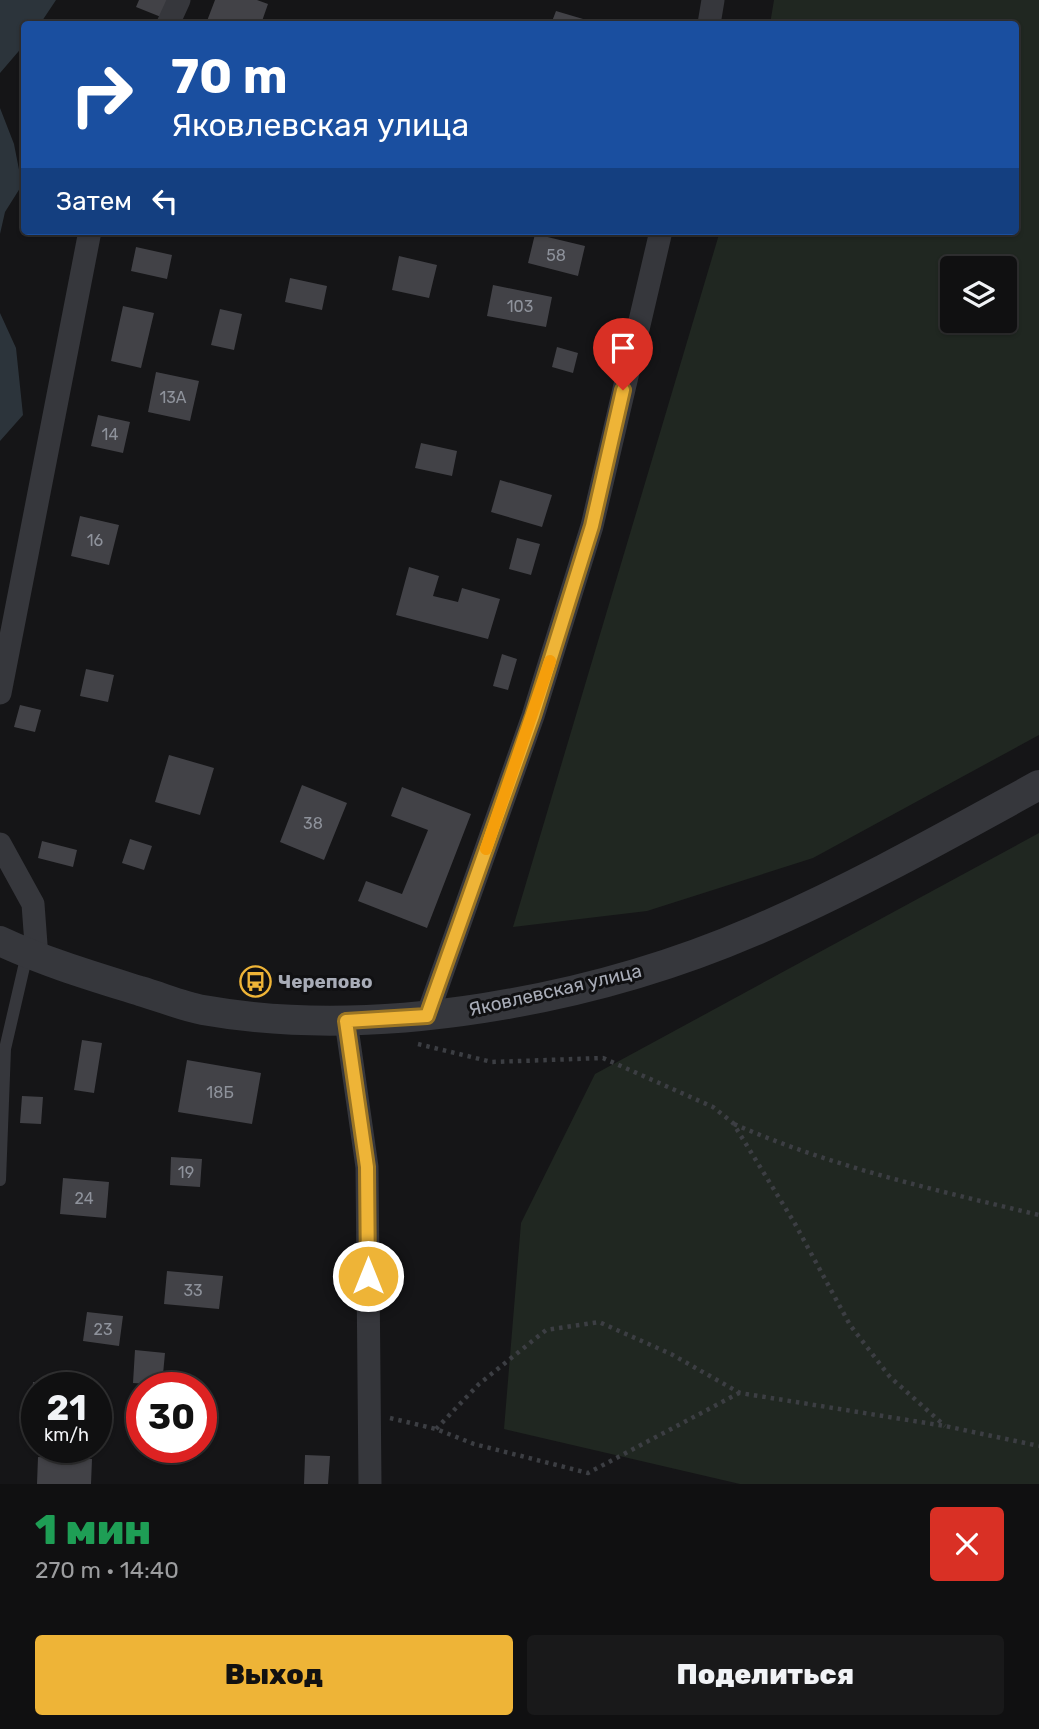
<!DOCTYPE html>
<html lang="ru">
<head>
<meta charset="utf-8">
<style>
	:root { --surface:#101011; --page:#19191a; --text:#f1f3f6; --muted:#9c9d9f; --line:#303031; --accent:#eeb437 }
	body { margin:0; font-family:Rubik,sans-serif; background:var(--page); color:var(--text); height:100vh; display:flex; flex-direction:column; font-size:26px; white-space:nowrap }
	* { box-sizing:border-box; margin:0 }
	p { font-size:23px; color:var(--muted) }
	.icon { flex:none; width:38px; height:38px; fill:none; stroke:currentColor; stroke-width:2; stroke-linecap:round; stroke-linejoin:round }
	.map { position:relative; height:1484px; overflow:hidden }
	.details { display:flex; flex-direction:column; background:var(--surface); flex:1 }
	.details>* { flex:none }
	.hud { position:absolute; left:21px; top:21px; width:998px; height:214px; border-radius:7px; box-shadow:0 2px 5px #0004,0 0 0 2px var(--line); background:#1a4fa0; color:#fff; overflow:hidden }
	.tools { position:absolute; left:940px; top:256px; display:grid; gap:14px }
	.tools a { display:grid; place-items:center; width:77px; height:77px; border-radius:7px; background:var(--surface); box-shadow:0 2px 5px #0004,0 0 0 2px var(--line); font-size:35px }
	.speed { position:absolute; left:21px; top:1372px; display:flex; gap:14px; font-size:35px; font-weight:700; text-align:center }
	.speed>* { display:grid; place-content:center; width:91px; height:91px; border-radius:50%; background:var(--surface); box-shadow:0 2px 5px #0004,0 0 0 2px var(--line); line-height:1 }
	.speed small { font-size:18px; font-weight:400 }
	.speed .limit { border:10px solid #d22; background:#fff; color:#111 }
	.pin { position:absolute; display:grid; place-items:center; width:60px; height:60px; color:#fff; margin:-72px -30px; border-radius:50% 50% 50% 0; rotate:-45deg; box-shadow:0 0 7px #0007 }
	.pin .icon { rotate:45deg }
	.me { position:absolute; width:77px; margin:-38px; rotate:0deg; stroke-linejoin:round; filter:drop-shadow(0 0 5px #0008) }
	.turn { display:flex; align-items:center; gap:24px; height:147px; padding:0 35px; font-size:32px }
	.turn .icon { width:91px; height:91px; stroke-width:2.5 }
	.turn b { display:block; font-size:49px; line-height:60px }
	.then { display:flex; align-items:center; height:66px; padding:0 35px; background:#0003; gap:14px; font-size:26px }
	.round { display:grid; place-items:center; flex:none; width:74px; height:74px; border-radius:7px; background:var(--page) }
	.summary { display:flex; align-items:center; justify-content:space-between; height:119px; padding:0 35px }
	h1 { font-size:42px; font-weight:800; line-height:52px; color:#1e9e55 }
	.primary-button { display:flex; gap:14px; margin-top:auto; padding:14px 35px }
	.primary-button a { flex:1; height:80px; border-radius:7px; background:var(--accent); color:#111; font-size:28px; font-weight:800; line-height:80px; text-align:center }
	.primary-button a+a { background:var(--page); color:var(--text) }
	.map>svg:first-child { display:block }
	.green { fill:#202721; fill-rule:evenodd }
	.water { fill:#2c343b }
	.building { fill:#424247 }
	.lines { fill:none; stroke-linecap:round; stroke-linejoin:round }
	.path { stroke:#3c3e43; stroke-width:4.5; stroke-dasharray:3.5 5; stroke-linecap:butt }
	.service { stroke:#36373c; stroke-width:12 }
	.minor { stroke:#36373c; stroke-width:23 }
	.tertiary { stroke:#36373c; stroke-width:30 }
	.route-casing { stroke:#9b7524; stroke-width:18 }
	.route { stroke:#eeb437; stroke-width:12 }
	.slow { stroke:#f59e0b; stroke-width:12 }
	.labels { text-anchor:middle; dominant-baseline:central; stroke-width:6; stroke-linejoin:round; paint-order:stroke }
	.number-label { font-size:16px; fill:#8e929b }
	.poi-label { font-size:19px; font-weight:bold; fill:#a8acb7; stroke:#101012; text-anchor:start }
	.street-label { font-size:19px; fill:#a8acb7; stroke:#101012 }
</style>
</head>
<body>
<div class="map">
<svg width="1039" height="1484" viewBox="0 0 1039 1484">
	<rect width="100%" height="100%" fill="#151517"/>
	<path class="green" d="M 774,0 L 1039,0 L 1039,735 L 813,858 L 647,911 L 513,927 L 720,231 L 1015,231 L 1015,24 L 770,24 ZM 952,268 L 1004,268 L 1004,320 L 952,320 Z
		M 1039,833 L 1039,1484 L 740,1484 L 504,1429 L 521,1223 L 595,1074 Z"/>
	<path class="water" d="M 0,0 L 56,0 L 40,24 L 24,24 L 24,45 L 0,73 Z
		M 0,108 L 14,144 L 22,185 L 5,212 L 0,234 Z
		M 0,313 L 16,348 L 23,415 L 0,441 Z"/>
	<path class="building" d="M 139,0 L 168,0 L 161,17 L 136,7 Z
		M 215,0 L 257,0 L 268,4 L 261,24 L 216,24 L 207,21 Z
		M 556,11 L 600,24 L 551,24 Z
		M 535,234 L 585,246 L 578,276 L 528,263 Z
		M 136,247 L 172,255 L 167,279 L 131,271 Z
		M 399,256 L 437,265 L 429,298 L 392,290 Z
		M 290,278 L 327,286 L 322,310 L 285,302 Z
		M 493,285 L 552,297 L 546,327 L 487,316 Z
		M 123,306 L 154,313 L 141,368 L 111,361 Z
		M 220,309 L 242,314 L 234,350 L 211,345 Z
		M 557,347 L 578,353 L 573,373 L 552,367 Z
		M 156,372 L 199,381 L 190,421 L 148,412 Z
		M 98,415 L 130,422 L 123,453 L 91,446 Z
		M 421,443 L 457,451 L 452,476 L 415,468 Z
		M 500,480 L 552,495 L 542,527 L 491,512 Z
		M 80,516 L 119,525 L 109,565 L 71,556 Z
		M 517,538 L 540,544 L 531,575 L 509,569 Z
		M 409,567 L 439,576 L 433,596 L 458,602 L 462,588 L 500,599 L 488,639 L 396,615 Z
		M 502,654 L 517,659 L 508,690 L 493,686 Z
		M 86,669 L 114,675 L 108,702 L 80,696 Z
		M 20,705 L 41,710 L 35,732 L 14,727 Z
		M 169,755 L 214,768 L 200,815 L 155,802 Z
		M 302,785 L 347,803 L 324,860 L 280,842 Z
		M 402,787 L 471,814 L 427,928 L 358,901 L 366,881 L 402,894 L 428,830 L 391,816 Z
		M 130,839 L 152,846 L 144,870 L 122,863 Z
		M 42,841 L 77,850 L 73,867 L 38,858 Z
		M 82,1040 L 102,1043 L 94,1093 L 74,1090 Z
		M 187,1060 L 261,1073 L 252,1124 L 178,1112 Z
		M 22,1096 L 43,1097 L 41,1124 L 20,1123 Z
		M 171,1157 L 202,1159 L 200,1187 L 170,1185 Z
		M 63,1178 L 109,1182 L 106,1218 L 60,1214 Z
		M 167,1271 L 223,1276 L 219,1309 L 164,1304 Z
		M 87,1312 L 123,1316 L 119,1346 L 83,1341 Z
		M 135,1350 L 165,1353 L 162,1385 L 133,1383 Z
		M 33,1382 L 69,1385 L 69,1388 L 37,1388 L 37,1422 L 29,1422 Z
		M 305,1455 L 330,1456 L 328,1484 L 304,1484 Z
		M 38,1457 L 92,1459 L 91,1484 L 37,1484 Z"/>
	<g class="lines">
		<path class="path" d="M 418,1044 L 492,1062 L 603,1058 L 713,1107 L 733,1123 L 794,1222 L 850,1325 L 890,1377 L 945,1426
			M 734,1124 C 832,1167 935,1190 1039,1215
			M 390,1418 L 436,1429 L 474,1444 L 588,1473 L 739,1393
			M 436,1429 L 479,1384 L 546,1330 L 599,1322 L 671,1354 L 740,1393 L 945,1426 L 1039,1446"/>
		<path class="service" d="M 0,1180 L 5,1049 L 27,954"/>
		<path class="minor" d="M 168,24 L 179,0
			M 709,24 L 713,0
			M 0,693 L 90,231
			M 0,844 L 33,904 L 37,958
			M 427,1016 L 533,716 L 592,526 L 661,231
			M 346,1021 L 367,1167 L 370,1484"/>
		<path class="tertiary" d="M 0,941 C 45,962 92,976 140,991 C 161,997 182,1006 203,1010 C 377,1041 594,1000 754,931 C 852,889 946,836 1039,785"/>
	</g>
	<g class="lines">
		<defs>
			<path id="route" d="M 368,1276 L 367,1167 L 346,1021 L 427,1016 L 533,716 L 592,526 L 623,390"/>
		</defs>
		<use href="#route" class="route-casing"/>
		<use href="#route" class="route"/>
		<path class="slow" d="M 486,849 L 550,661"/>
	</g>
	<defs>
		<symbol id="bus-ring" viewBox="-11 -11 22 22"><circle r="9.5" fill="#101012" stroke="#eeb437" stroke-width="1.5"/><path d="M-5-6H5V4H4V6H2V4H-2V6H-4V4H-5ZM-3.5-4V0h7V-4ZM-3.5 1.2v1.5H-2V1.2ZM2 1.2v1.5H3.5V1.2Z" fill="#eeb437"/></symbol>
	</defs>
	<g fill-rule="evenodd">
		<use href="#bus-ring" x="238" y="964" width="35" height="35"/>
	</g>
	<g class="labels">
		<g class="number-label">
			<text x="556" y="255">58</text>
			<text x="520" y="306">103</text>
			<text x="173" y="397">13А</text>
			<text x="110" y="434">14</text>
			<text x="95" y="540">16</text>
			<text x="313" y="823">38</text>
			<text x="220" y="1092">18Б</text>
			<text x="186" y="1172">19</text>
			<text x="84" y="1198">24</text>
			<text x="193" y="1290">33</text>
			<text x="103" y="1329">23</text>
		</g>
		<g class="poi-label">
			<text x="278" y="981">Черепово</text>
		</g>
		<g class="street-label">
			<text transform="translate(555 990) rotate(-13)">Яковлевская улица</text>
		</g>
	</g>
</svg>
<div class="tools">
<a><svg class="icon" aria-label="layers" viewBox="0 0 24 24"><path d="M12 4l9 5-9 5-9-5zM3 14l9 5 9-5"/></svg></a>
</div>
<div class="speed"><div>21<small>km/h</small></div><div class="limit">30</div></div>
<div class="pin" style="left:623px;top:390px;background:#d93025"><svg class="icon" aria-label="arrive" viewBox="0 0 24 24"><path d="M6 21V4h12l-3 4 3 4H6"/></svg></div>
<svg class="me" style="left:368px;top:1276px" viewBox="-20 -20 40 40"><circle r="17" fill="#eeb437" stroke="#fff" stroke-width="3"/><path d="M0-11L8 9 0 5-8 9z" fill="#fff"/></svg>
<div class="hud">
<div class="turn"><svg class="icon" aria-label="right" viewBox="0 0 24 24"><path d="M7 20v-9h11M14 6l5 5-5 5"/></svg><div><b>70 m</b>Яковлевская улица</div></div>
<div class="then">Затем<svg class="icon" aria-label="left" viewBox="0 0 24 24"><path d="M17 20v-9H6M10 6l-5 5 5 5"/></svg></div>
</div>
</div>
<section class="details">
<div class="summary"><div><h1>1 мин</h1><p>270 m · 14:40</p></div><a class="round" style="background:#d93025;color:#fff"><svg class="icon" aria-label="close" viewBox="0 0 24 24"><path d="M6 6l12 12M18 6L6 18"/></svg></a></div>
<div class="primary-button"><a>Выход</a><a>Поделиться</a></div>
</section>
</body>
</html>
